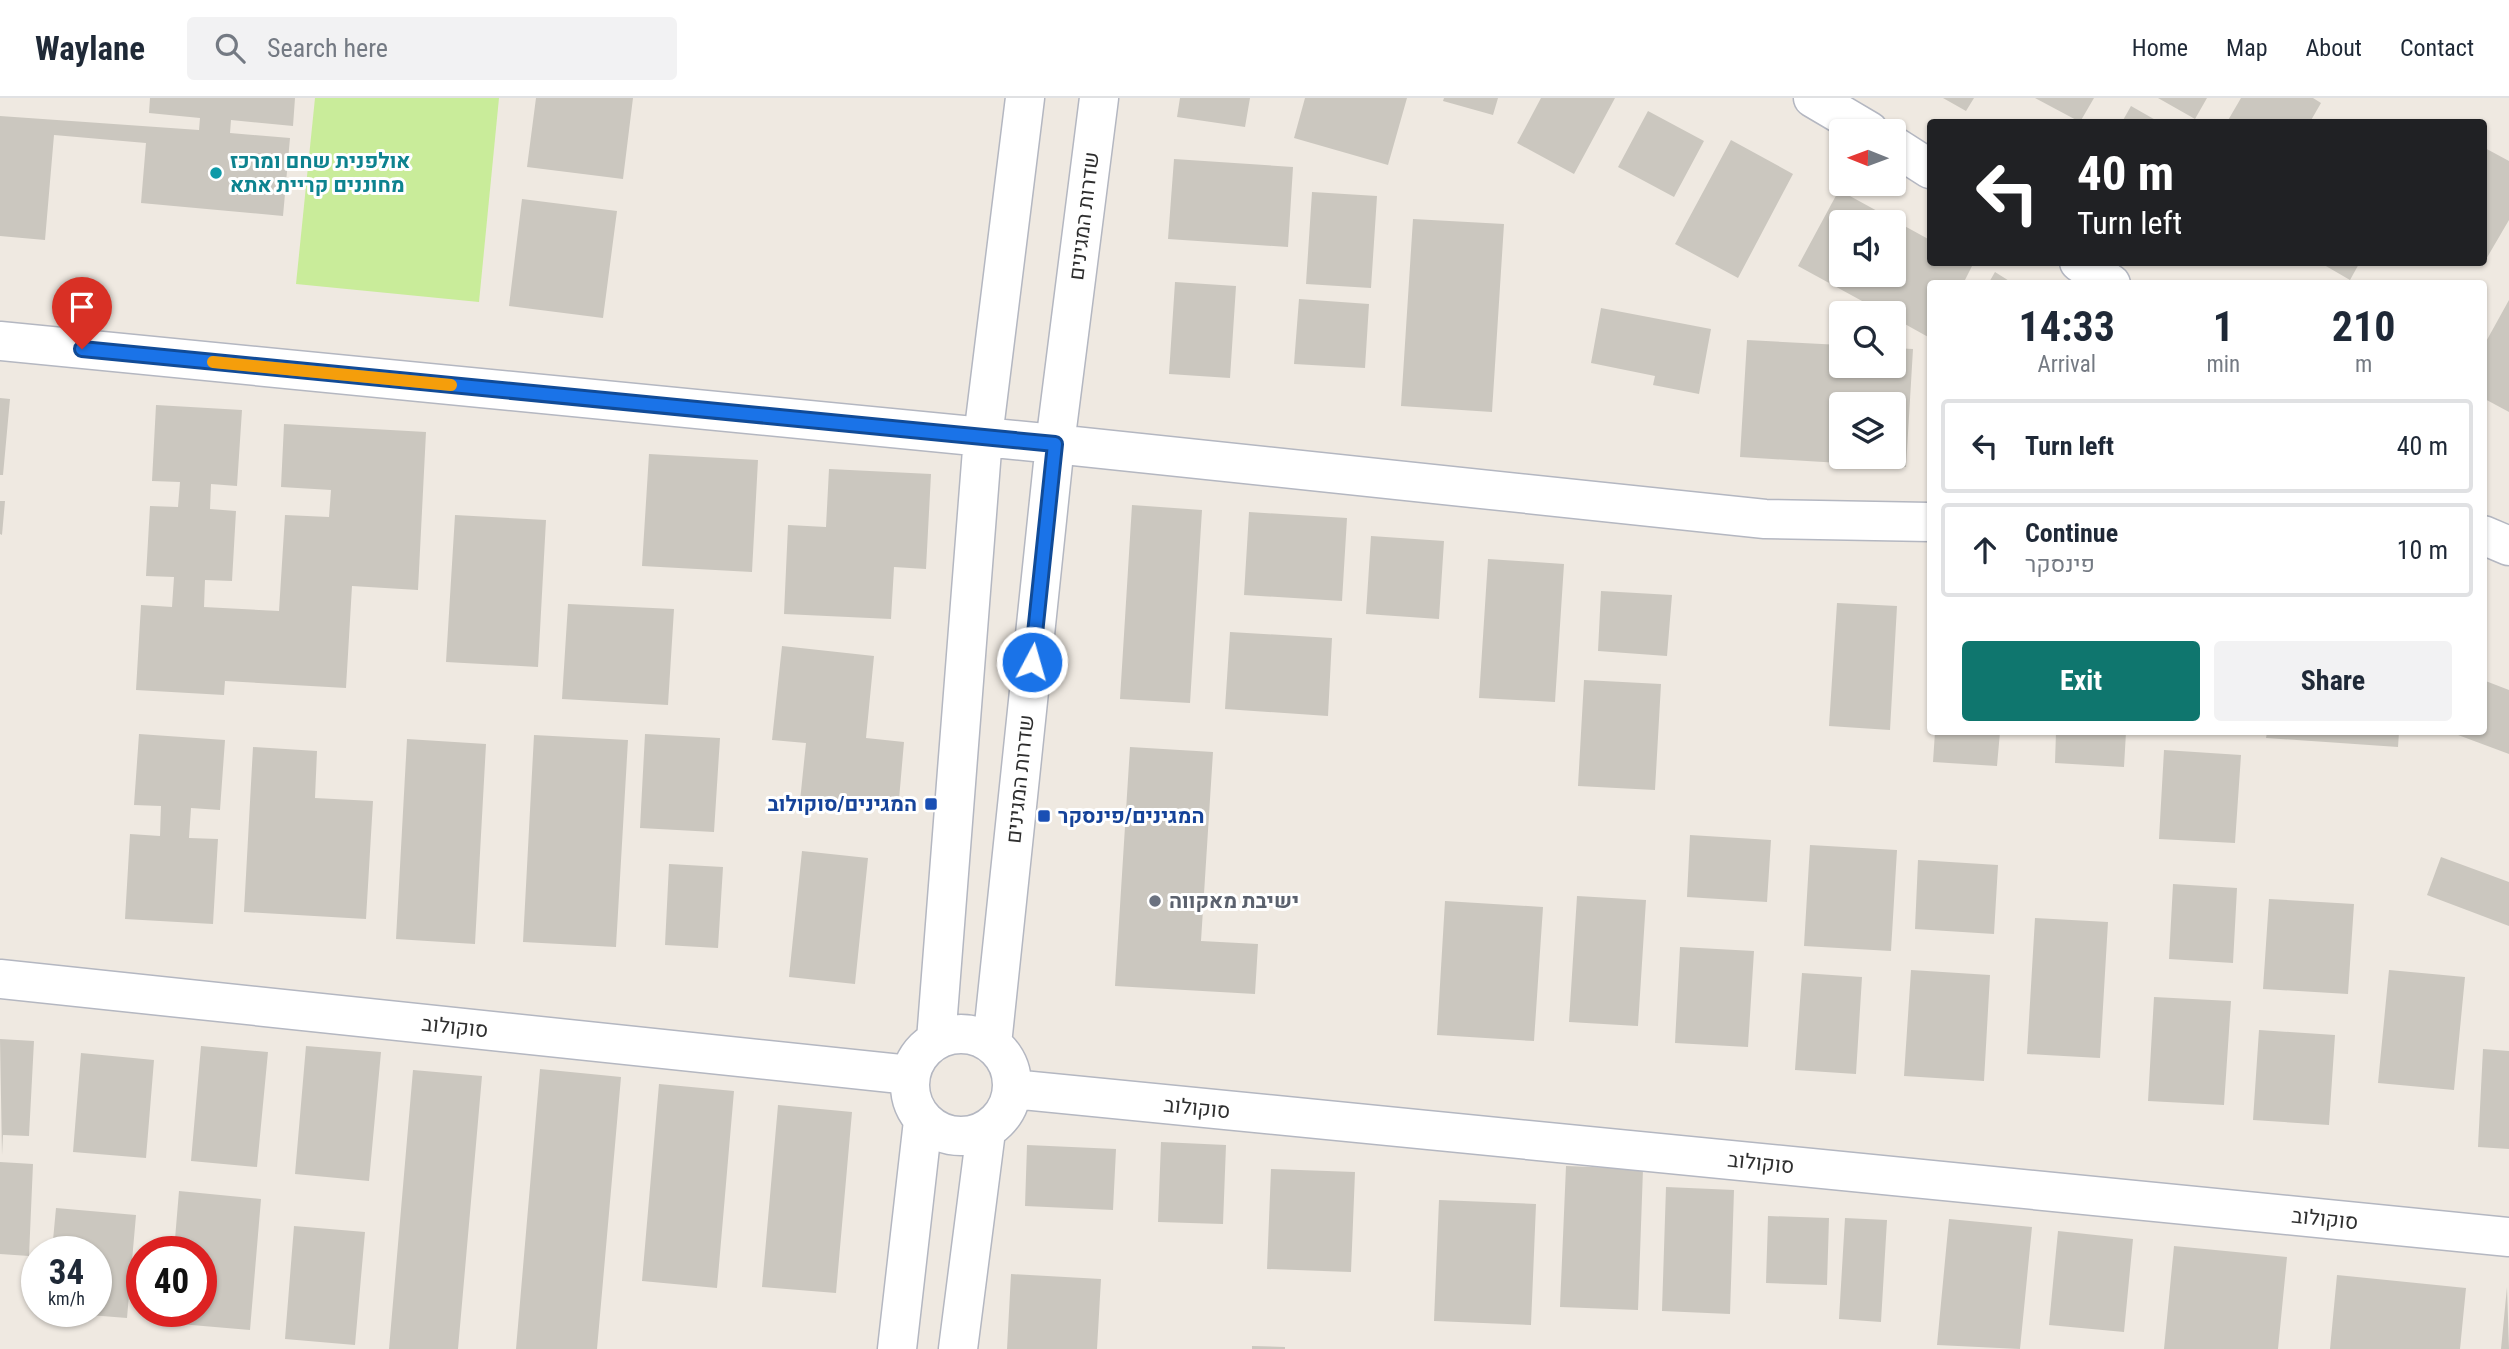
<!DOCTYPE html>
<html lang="en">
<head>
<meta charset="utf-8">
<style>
	:root { --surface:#fff; --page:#f2f2f3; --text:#1f2937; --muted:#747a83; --line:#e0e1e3; --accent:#0f766e }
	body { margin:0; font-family:"Roboto Condensed",Heebo,sans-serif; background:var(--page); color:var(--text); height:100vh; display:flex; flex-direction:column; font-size:26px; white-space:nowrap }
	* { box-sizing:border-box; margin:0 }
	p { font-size:23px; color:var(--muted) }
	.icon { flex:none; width:38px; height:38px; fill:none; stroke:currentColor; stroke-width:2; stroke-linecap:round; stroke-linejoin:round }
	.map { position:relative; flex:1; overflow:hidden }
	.details { position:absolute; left:1927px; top:182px; width:560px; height:455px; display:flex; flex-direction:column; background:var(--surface); border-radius:7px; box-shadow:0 2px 5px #0004 }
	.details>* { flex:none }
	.top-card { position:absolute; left:1927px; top:21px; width:560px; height:147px; border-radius:7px; box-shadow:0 2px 5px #0004; background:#202124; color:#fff; overflow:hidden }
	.needle { width:46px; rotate:271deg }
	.fabs { position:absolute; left:1829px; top:21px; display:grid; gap:14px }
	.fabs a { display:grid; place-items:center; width:77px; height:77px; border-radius:7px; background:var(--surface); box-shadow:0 2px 5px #0004; font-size:35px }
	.speed { position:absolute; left:21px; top:1138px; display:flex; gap:14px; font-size:35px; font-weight:700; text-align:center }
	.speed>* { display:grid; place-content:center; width:91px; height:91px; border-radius:50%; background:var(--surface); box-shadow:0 2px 5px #0004; line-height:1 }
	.speed small { font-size:18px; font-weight:400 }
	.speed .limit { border:10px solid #d22; background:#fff; color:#111 }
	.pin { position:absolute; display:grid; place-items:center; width:60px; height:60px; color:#fff; margin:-72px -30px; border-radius:50% 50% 50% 0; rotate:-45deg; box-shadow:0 0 7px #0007 }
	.pin .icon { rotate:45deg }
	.me { position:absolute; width:77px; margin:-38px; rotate:6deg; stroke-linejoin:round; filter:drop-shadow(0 0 5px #0008) }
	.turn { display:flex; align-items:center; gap:24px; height:147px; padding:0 35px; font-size:32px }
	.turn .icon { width:91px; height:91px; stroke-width:2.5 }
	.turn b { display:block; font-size:49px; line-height:60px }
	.eta { display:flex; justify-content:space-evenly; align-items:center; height:119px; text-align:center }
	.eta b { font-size:42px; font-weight:700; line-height:49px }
	.action { display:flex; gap:14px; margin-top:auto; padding:14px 35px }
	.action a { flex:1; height:80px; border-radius:7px; background:var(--accent); color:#fff; font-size:28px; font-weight:700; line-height:80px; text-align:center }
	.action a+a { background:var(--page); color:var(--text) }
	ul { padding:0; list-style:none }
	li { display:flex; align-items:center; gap:21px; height:94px; margin:0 14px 10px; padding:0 21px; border:4px solid var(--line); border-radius:7px }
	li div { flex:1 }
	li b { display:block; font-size:26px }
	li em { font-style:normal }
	header { display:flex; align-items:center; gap:42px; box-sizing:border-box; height:98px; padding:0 35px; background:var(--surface); border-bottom:2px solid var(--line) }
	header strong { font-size:33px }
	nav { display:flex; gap:38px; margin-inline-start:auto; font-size:24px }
	.search { width:490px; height:63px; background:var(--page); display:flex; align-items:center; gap:18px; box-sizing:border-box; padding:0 24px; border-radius:7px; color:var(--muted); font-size:26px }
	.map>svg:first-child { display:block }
	.pitch { fill:#c9ec9a }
	.building { fill:#cbc7bf; fill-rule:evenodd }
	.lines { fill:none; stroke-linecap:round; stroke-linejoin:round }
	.minor-casing { stroke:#b4b7c1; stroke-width:41 }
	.minor { stroke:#fff; stroke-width:38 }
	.route-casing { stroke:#114b97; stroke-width:18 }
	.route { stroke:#1a73e8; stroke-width:12 }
	.slow { stroke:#f59e0b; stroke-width:12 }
	.culture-dot { fill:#0f9aa8; stroke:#fff; stroke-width:2.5 }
	.transit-dot { fill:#1a4fb4; stroke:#fff; stroke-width:2.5 }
	.worship-dot { fill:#6b7280; stroke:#fff; stroke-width:2.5 }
	.labels { text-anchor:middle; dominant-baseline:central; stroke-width:6; stroke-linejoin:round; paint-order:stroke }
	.culture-label { font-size:21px; font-weight:bold; fill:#0d838f; stroke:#fff; text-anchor:start }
	.street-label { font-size:21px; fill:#2e2e2e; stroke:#fff }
	.transit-label { font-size:21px; font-weight:bold; fill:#164399; stroke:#fff; text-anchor:end }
	.worship-label { font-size:21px; font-weight:bold; fill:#5b616d; stroke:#fff; text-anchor:start }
</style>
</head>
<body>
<header>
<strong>Waylane</strong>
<div class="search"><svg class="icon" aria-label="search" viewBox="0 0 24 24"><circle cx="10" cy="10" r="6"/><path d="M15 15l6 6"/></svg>Search here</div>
<nav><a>Home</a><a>Map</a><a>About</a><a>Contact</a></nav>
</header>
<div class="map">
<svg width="2509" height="1251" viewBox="0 0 2509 1251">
	<rect width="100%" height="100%" fill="#efe9e1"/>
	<path class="pitch" d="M 315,0 L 499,0 L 479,204 L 296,186 Z"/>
	<path class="building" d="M 150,0 L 295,0 L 293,28 L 231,22 L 230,35 L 290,40 L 283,118 L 141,105 L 146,45 L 54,37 L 45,142 L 0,138 L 0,18 L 199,32 L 200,20 L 149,15 Z
		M 536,0 L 633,0 L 623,81 L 527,69 Z
		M 1180,0 L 1250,0 L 1245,29 L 1177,19 Z
		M 1305,0 L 1407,0 L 1388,67 L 1294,40 Z
		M 1444,0 L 1498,0 L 1493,17 L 1443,3 Z
		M 1541,0 L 1615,0 L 1574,76 L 1517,45 Z
		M 1943,0 L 1974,0 L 1966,13 Z
		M 2035,0 L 2094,0 L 2080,24 Z
		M 2158,0 L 2207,0 L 2195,21 Z
		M 2241,0 L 2313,0 L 2321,5 L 2310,24 L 2227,24 Z
		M 2131,8 L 2159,24 L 2122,24 Z
		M 1648,13 L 1704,43 L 1674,99 L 1618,69 Z
		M 1731,42 L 1793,76 L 1738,180 L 1675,146 Z
		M 2483,49 L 2509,63 L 2509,122 L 2485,163 Z
		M 1174,61 L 1293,69 L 1288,149 L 1168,141 Z
		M 1839,92 L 1930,142 L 1930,164 L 1973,166 L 1963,186 L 1930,186 L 1930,240 L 1894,220 L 1894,215 L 1884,215 L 1798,168 ZM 1841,124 L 1894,124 L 1894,177 L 1841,177 Z
		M 1312,94 L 1377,98 L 1371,190 L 1306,186 Z
		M 522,101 L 617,113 L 603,220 L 509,208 Z
		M 1413,121 L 1504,126 L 1492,314 L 1401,308 Z
		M 2319,164 L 2360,164 L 2350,182 Z
		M 1995,174 L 2014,186 L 1988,186 Z
		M 1175,184 L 1236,188 L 1230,280 L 1169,276 Z
		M 1299,201 L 1369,206 L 1365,270 L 1294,266 Z
		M 2509,202 L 2509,314 L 2483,300 L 2483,249 Z
		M 1601,210 L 1711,231 L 1699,296 L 1653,287 L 1655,278 L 1591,265 Z
		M 1747,242 L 1841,247 L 1841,268 L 1894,268 L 1894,250 L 1913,251 L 1906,369 L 1740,359 ZM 1841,306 L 1894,306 L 1894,359 L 1841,359 Z
		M 0,300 L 10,301 L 3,377 L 0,377 Z
		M 156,307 L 242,312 L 237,388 L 211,386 L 210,411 L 236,413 L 232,483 L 205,482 L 204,509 L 279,513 L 285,417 L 329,419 L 331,392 L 281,389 L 284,326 L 426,334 L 418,492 L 352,488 L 346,590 L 225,583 L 224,597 L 136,592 L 141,507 L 172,509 L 174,479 L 146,478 L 150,408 L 178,409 L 180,384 L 152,383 Z
		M 649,356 L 758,362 L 752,474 L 642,468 Z
		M 829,371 L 931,376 L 926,471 L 894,469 L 891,521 L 784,516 L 788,427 L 826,429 Z
		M 0,403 L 5,403 L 2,437 L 0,436 Z
		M 1132,407 L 1202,412 L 1190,605 L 1120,601 Z
		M 1249,414 L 1347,420 L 1342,503 L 1244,497 Z
		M 455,417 L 546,422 L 538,569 L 446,564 Z
		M 1371,438 L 1444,443 L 1439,521 L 1366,516 Z
		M 1488,461 L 1564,466 L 1555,604 L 1479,600 Z
		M 1601,493 L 1672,497 L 1667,558 L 1598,553 Z
		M 1837,505 L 1897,508 L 1890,632 L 1829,628 Z
		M 568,506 L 674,511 L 668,607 L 562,601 Z
		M 1230,534 L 1332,540 L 1328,618 L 1225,611 Z
		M 782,548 L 874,558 L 866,640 L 904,644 L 898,713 L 800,703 L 806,645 L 772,642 Z
		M 1584,582 L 1661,586 L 1655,692 L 1578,688 Z
		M 2483,582 L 2509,592 L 2509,656 L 2450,634 L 2483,634 Z
		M 1935,634 L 2000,634 L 1997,668 L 1933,664 Z
		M 2056,634 L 2126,634 L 2124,669 L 2055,665 Z
		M 2267,634 L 2399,634 L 2398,649 L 2266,640 Z
		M 139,636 L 225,642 L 220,712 L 191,710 L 189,740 L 218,741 L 213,826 L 125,821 L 130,736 L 160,738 L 161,708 L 134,707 Z
		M 645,636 L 720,640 L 714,734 L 640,730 Z
		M 534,637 L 628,642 L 616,849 L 523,844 Z
		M 407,641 L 486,646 L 475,846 L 396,841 Z
		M 253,649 L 317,653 L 315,700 L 373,703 L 366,821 L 244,814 Z
		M 1130,649 L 1213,654 L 1201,843 L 1258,846 L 1255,896 L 1115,888 Z
		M 2164,652 L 2241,657 L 2235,745 L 2159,741 Z
		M 1690,737 L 1771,742 L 1767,804 L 1687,799 Z
		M 1810,747 L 1897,752 L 1891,853 L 1804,848 Z
		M 802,753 L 868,760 L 855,886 L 789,879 Z
		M 2441,759 L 2509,784 L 2509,828 L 2427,797 Z
		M 1918,762 L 1998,767 L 1994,836 L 1915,831 Z
		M 669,766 L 723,769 L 718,850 L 665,847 Z
		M 2173,786 L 2237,790 L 2233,865 L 2169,861 Z
		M 1577,798 L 1646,802 L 1638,928 L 1569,924 Z
		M 2269,801 L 2354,806 L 2348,896 L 2263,891 Z
		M 1445,803 L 1543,809 L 1534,943 L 1437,937 Z
		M 2035,820 L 2108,824 L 2100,960 L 2027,956 Z
		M 1680,849 L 1754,853 L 1748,949 L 1675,945 Z
		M 1911,872 L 1990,877 L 1984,983 L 1904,978 Z
		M 2389,872 L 2465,879 L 2454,992 L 2378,985 Z
		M 1802,875 L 1862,879 L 1856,976 L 1795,972 Z
		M 2154,899 L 2231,903 L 2224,1007 L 2148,1003 Z
		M 2259,932 L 2335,937 L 2329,1027 L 2253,1022 Z
		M 0,941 L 34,943 L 29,1038 L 3,1037 L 2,1057 Z
		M 201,948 L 268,954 L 257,1069 L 191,1063 Z
		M 306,948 L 381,954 L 369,1083 L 295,1076 Z
		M 2483,951 L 2509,953 L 2509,1051 L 2478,1049 Z
		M 81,955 L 154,962 L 146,1060 L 73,1054 Z
		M 540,971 L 621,979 L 597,1251 L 516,1251 Z
		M 413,972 L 482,978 L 458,1251 L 389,1251 Z
		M 659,986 L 734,993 L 717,1190 L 642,1183 Z
		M 778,1007 L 852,1014 L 836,1195 L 762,1189 Z
		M 1161,1044 L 1226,1047 L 1223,1126 L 1158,1124 Z
		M 1027,1047 L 1116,1051 L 1113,1112 L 1025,1108 Z
		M 0,1064 L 33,1066 L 29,1158 L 0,1156 Z
		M 1566,1068 L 1643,1071 L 1638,1212 L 1560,1209 Z
		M 1271,1071 L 1355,1074 L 1351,1174 L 1267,1171 Z
		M 1666,1089 L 1734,1092 L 1730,1216 L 1662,1213 Z
		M 179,1093 L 261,1101 L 250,1232 L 168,1225 L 169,1213 L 201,1213 L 201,1153 L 174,1153 Z
		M 1439,1102 L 1536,1106 L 1531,1227 L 1434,1223 Z
		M 56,1110 L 136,1117 L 127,1220 L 64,1215 L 96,1213 L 96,1153 L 52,1153 Z
		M 1768,1118 L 1829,1120 L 1827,1187 L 1766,1185 Z
		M 1845,1120 L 1887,1122 L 1881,1224 L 1839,1221 Z
		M 1949,1121 L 2032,1129 L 2020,1251 L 1937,1247 Z
		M 294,1128 L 365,1134 L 355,1247 L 285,1241 Z
		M 2058,1133 L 2133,1141 L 2124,1234 L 2049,1227 Z
		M 2174,1148 L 2287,1159 L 2278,1251 L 2164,1251 Z
		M 1011,1176 L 1101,1181 L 1097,1251 L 1007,1251 Z
		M 2337,1177 L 2466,1190 L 2460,1251 L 2330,1251 Z
		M 2507,1189 L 2509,1251 L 2501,1251 Z
		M 1252,1248 L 1285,1249 L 1285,1251 L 1252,1251 Z"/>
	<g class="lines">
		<defs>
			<path id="minor" d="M 1813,0 L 1869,33
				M 1894,48 L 1930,71
				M 2079,164 L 2111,186
				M 0,243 L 1055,346 L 1765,421 L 1930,424
				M 2483,437 L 2509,448
				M 0,881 L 910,977
				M910 987a51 51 0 1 1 102 0a51 51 0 1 1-102 0Z
				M 936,942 L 983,339 L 1025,0
				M 992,946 L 1055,346 L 1099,0
				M 1013,991 L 2509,1139
				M 897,1251 L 923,1023
				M 958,1251 L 986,1033"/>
		</defs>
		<use href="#minor" class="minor-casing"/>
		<use href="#minor" class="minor"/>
	</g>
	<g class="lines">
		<defs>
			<path id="route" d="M 82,251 L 1055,346 L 1032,564"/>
		</defs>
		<use href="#route" class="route-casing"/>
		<use href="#route" class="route"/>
		<path class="slow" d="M 213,264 L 451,287"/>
	</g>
	<circle class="culture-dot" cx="216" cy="75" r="7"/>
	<g class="transit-dot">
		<rect x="924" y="699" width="14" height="14" rx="3.5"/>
		<rect x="1037" y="711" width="14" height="14" rx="3.5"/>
	</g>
	<circle class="worship-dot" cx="1155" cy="803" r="7"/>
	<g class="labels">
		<g class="culture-label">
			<text x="230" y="63">אולפנית שחם ומרכז<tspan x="230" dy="24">מחוננים קריית אתא</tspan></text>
		</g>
		<g class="street-label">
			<text transform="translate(1084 118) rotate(-83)">שדרות המגינים</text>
			<text transform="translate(1020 681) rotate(-84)">שדרות המגינים</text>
			<text transform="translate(455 929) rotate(6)">סוקולוב</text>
			<text transform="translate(1197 1010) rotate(6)">סוקולוב</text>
			<text transform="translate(1761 1065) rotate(6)">סוקולוב</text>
			<text transform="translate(2325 1121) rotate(6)">סוקולוב</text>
		</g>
		<g class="transit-label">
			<text x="917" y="706">המגינים/סוקולוב</text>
			<text x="1058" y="718" text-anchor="start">המגינים/פינסקר</text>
		</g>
		<g class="worship-label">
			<text x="1169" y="803">ישיבת מאקווה</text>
		</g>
	</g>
</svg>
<div class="fabs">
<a><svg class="needle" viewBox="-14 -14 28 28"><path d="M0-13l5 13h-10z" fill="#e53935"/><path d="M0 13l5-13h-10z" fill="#747a83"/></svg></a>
<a><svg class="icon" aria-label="sound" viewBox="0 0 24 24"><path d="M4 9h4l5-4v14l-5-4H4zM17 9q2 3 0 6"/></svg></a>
<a><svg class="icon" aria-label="search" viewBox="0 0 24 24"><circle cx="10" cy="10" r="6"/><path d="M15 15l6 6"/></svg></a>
<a><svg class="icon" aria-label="layers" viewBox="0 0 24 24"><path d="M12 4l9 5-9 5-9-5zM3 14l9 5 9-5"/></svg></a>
</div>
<div class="speed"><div>34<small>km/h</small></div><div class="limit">40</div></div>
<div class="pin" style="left:82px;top:251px;background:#d93025"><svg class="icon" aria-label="arrive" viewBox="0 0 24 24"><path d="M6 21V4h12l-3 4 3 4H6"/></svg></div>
<svg class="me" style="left:1032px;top:564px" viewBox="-20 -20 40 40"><circle r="17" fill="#1a73e8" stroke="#fff" stroke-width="3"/><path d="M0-11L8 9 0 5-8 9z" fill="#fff"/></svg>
<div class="top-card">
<div class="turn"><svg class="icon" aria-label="left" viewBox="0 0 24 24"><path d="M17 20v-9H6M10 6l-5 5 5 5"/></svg><div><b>40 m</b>Turn left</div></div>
</div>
<section class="details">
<div class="eta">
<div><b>14:33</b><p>Arrival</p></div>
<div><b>1</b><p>min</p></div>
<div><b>210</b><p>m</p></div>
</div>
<ul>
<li><svg class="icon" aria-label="left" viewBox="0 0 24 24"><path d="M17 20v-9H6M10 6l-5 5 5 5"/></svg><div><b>Turn left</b></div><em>40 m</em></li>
<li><svg class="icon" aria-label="ahead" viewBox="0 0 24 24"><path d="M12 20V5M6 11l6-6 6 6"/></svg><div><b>Continue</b><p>פינסקר</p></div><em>10 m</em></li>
</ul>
<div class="action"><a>Exit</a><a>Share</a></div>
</section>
</div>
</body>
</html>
